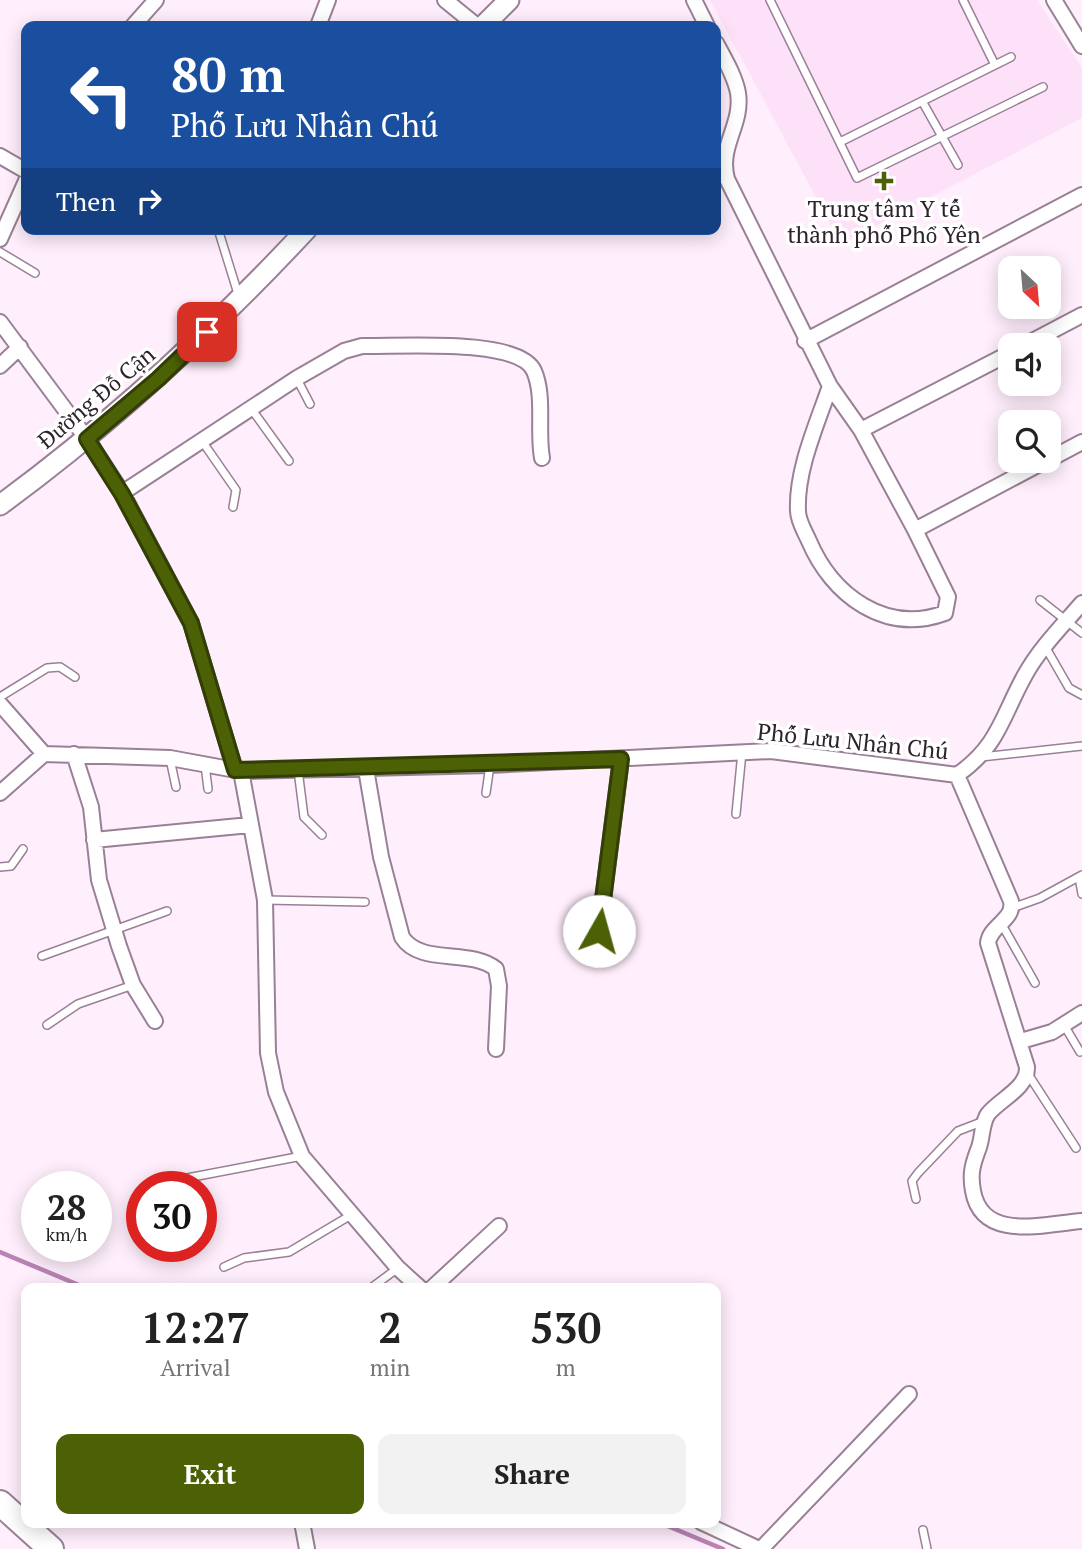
<!DOCTYPE html>
<html lang="en">
<head>
<meta charset="utf-8">
<style>
	:root { --surface:#fff; --page:#f2f2f2; --text:#222; --muted:#767676; --accent:#4c6006 }
	body { margin:0; font-family:"PT Serif",serif; background:var(--page); color:var(--text); height:100vh; display:flex; flex-direction:column; font-size:26px; white-space:nowrap }
	* { box-sizing:border-box; margin:0 }
	p { font-size:23px; color:var(--muted) }
	.icon { flex:none; width:38px; height:38px; fill:none; stroke:currentColor; stroke-width:2; stroke-linecap:round; stroke-linejoin:round }
	.map { position:relative; flex:1; overflow:hidden }
	.drawer { position:absolute; left:21px; top:1283px; width:700px; height:245px; display:flex; flex-direction:column; background:var(--surface); border-radius:14px; box-shadow:0 4px 18px #0003 }
	.drawer>* { flex:none }
	.guide { position:absolute; left:21px; top:21px; width:700px; height:214px; border-radius:14px; box-shadow:0 4px 18px #0003; background:#1a4fa0; color:#fff; overflow:hidden }
	.needle { width:46px; rotate:154deg }
	.fabs { position:absolute; left:998px; top:256px; display:grid; gap:14px }
	.fabs a { display:grid; place-items:center; width:63px; height:63px; border-radius:14px; background:var(--surface); box-shadow:0 4px 18px #0003; font-size:35px }
	.speed { position:absolute; left:21px; top:1171px; display:flex; gap:14px; font-size:35px; font-weight:700; text-align:center }
	.speed>* { display:grid; place-content:center; width:91px; height:91px; border-radius:50%; background:var(--surface); box-shadow:0 4px 18px #0003; line-height:1 }
	.speed small { font-size:18px; font-weight:400 }
	.speed .limit { border:10px solid #d22; background:#fff; color:#111 }
	.pin { position:absolute; display:grid; place-items:center; width:60px; height:60px; color:#fff; margin:-30px; border-radius:14px; box-shadow:0 4px 10px #0006 }
	.me { position:absolute; width:77px; margin:-38px; rotate:7deg; stroke-linejoin:round; filter:drop-shadow(0 0 5px #0008) }
	.turn { display:flex; align-items:center; gap:24px; height:147px; padding:0 35px; font-size:32px }
	.turn .icon { width:91px; height:91px; stroke-width:2.5 }
	.turn b { display:block; font-size:49px; line-height:60px }
	.then { display:flex; align-items:center; height:66px; padding:0 35px; background:#0003; gap:14px; font-size:26px }
	.eta { display:flex; justify-content:space-evenly; align-items:center; height:119px; text-align:center }
	.eta b { font-size:42px; font-weight:700; line-height:49px }
	.cta { display:flex; gap:14px; margin-top:auto; padding:14px 35px }
	.cta a { flex:1; height:80px; border-radius:14px; background:var(--accent); color:#fff; font-size:28px; font-weight:700; line-height:80px; text-align:center }
	.cta a+a { background:var(--page); color:var(--text) }
	.map>svg:first-child { display:block }
	.built { fill:#fde1f9 }
	.lines { fill:none; stroke-linecap:round; stroke-linejoin:round }
	.stream { stroke:#b983b3; stroke-width:4.5 }
	.lane-casing { stroke:#998096; stroke-width:10 }
	.street-casing { stroke:#998096; stroke-width:18 }
	.secondary-casing { stroke:#998096; stroke-width:23 }
	.highway-casing { stroke:#998096; stroke-width:28 }
	.lane { stroke:#fff; stroke-width:7 }
	.street { stroke:#fff; stroke-width:14 }
	.secondary { stroke:#fff; stroke-width:19 }
	.highway { stroke:#fff; stroke-width:24 }
	.route-casing { stroke:#313e04; stroke-width:18 }
	.route { stroke:#4c6006; stroke-width:12 }
	.poi-dot { fill:#4c6006; stroke:#fff; stroke-width:2.5 }
	.labels { text-anchor:middle; dominant-baseline:central; stroke-width:7; stroke-linejoin:round; paint-order:stroke }
	.poi-label { font-size:23px; fill:#2d232c; stroke:#fff }
	.street-label { font-size:23px; fill:#2d232c; stroke:#fff }
</style>
</head>
<body>
<div class="map">
<svg width="1082" height="1549" viewBox="0 0 1082 1549">
	<rect width="100%" height="100%" fill="#ffeefc"/>
	<path class="built" d="M 710,0 L 1037,0 L 1082,68 L 1082,118 L 841,244 Z"/>
	<g class="lines">
		<path class="stream" d="M 0,1252 L 86,1288
			M 658,1522 L 723,1549"/>
		<defs>
			<path id="lane" d="M 770,0 L 857,178 L 1043,87
				M 963,0 L 995,65
				M 922,101 L 958,165
				M 840,142 L 1011,57
				M 218,229 L 239,297
				M 0,252 L 35,273
				M 297,379 L 310,404
				M 250,407 L 289,461
				M 202,441 L 236,490 L 233,507
				M 1040,600 L 1082,633
				M 1046,648 L 1069,688 L 1082,695
				M 0,697 L 47,668 L 60,667 L 75,677
				M 981,757 L 1082,746
				M 170,759 L 176,787
				M 205,765 L 208,789
				M 298,770 L 304,817 L 322,835
				M 486,793 L 490,765
				M 736,814 L 742,752
				M 0,867 L 11,866 L 23,849
				M 1079,877 L 1082,894
				M 265,900 L 365,902
				M 1012,908 L 1040,898 L 1082,875
				M 1001,923 L 1035,983
				M 42,956 L 167,911
				M 47,1025 L 78,1004 L 133,985
				M 1064,1025 L 1080,1052
				M 1028,1074 L 1076,1148
				M 182,1179 L 302,1156
				M 916,1199 L 912,1181 L 918,1173 L 958,1131 L 984,1121
				M 224,1267 L 244,1258 L 289,1252 L 351,1215
				M 371,1288 L 398,1268
				M 923,1530 L 927,1549"/>
			<path id="street" d="M 445,0 L 477,26
				M 694,0 L 707,26
				M 1054,0 L 1082,46
				M 133,26 L 156,0
				M 318,26 L 328,0
				M 716,43 C 724,58 735,76 738,93 C 743,125 718,146 727,179 L 830,386 L 861,430 L 915,530 L 948,597 L 945,613 C 885,635 832,595 809,541 C 805,532 798,521 798,511 C 796,470 817,424 830,386
				M 0,156 L 26,171
				M 0,239 L 26,181
				M 0,322 L 87,439 L 122,493 L 191,623 L 235,770
				M 805,341 L 1082,195
				M 1025,345 L 1082,315
				M 0,366 L 20,347
				M 861,430 L 1010,353
				M 1048,460 L 1082,442
				M 122,493 L 297,378 L 344,351 L 362,346 C 396,347 519,337 534,371 C 545,396 537,431 542,458
				M 915,530 L 1047,460
				M 0,704 L 44,754
				M 74,754 L 91,807 L 99,880 L 119,946 L 133,985 L 155,1021
				M 366,769 L 381,857 L 402,937 C 420,966 471,948 496,969 L 499,986 L 496,1049
				M 241,771 L 265,900 L 268,1053 L 276,1092 L 302,1156 L 398,1268 L 420,1288
				M 957,775 L 1011,901 C 1015,920 990,925 988,943 L 1027,1067 C 1028,1088 1000,1099 988,1114 C 981,1124 983,1139 978,1150 C 972,1166 970,1175 973,1191 C 982,1242 1044,1224 1082,1221
				M 0,793 L 44,754 L 170,758 L 241,771 L 490,765 L 771,751 L 957,775 C 999,746 1002,716 1025,675 C 1039,649 1063,625 1082,603
				M 94,840 L 250,825
				M 596,955 L 621,759
				M 1021,1041 L 1052,1032 L 1082,1013
				M 432,1288 L 499,1226
				M 302,1522 L 307,1549
				M 701,1522 L 759,1549
				M 761,1549 L 909,1394"/>
			<path id="secondary" d="M 483,26 L 509,0
				M 0,505 C 112,423 212,331 307,229"/>
			<path id="highway" d="M 0,1503 L 51,1549"/>
		</defs>
		<use href="#lane" class="lane-casing"/>
		<use href="#street" class="street-casing"/>
		<use href="#secondary" class="secondary-casing"/>
		<use href="#highway" class="highway-casing"/>
		<use href="#lane" class="lane"/>
		<use href="#street" class="street"/>
		<use href="#secondary" class="secondary"/>
		<use href="#highway" class="highway"/>
	</g>
	<g class="lines">
		<defs>
			<path id="route" d="M 207,332 L 158,379 L 87,439 L 122,494 L 191,623 L 235,770 L 621,759 L 599,931"/>
		</defs>
		<use href="#route" class="route-casing"/>
		<use href="#route" class="route"/>
	</g>
	<path class="poi-dot" d="M880.5 170.5h7v7h7v7h-7v7h-7v-7h-7v-7h7z"/>
	<g class="labels">
		<g class="poi-label">
			<text x="884" y="208">Trung tâm Y tế<tspan x="884" dy="26">thành phố Phổ Yên</tspan></text>
		</g>
		<g class="street-label">
			<text transform="translate(96 397) rotate(-40)">Đường Đỗ Cận</text>
			<text transform="translate(853 741) rotate(6)">Phố Lưu Nhân Chú</text>
		</g>
	</g>
</svg>
<div class="fabs">
<a><svg class="needle" viewBox="-14 -14 28 28"><path d="M0-13l5 13h-10z" fill="#e53935"/><path d="M0 13l5-13h-10z" fill="#767676"/></svg></a>
<a><svg class="icon" aria-label="sound" viewBox="0 0 24 24"><path d="M4 9h4l5-4v14l-5-4H4zM17 9q2 3 0 6"/></svg></a>
<a><svg class="icon" aria-label="search" viewBox="0 0 24 24"><circle cx="10" cy="10" r="6"/><path d="M15 15l6 6"/></svg></a>
</div>
<div class="speed"><div>28<small>km/h</small></div><div class="limit">30</div></div>
<div class="pin" style="left:207px;top:332px;background:#d93025"><svg class="icon" aria-label="arrive" viewBox="0 0 24 24"><path d="M6 21V4h12l-3 4 3 4H6"/></svg></div>
<svg class="me" style="left:599px;top:931px" viewBox="-20 -20 40 40"><circle r="19" fill="#fff"/><path d="M0-13L10 11 0 6-10 11z" fill="#4c6006"/></svg>
<div class="guide">
<div class="turn"><svg class="icon" aria-label="left" viewBox="0 0 24 24"><path d="M17 20v-9H6M10 6l-5 5 5 5"/></svg><div><b>80 m</b>Phố Lưu Nhân Chú</div></div>
<div class="then">Then<svg class="icon" aria-label="right" viewBox="0 0 24 24"><path d="M7 20v-9h11M14 6l5 5-5 5"/></svg></div>
</div>
<section class="drawer">
<div class="eta">
<div><b>12:27</b><p>Arrival</p></div>
<div><b>2</b><p>min</p></div>
<div><b>530</b><p>m</p></div>
</div>
<div class="cta"><a>Exit</a><a>Share</a></div>
</section>
</div>
</body>
</html>
